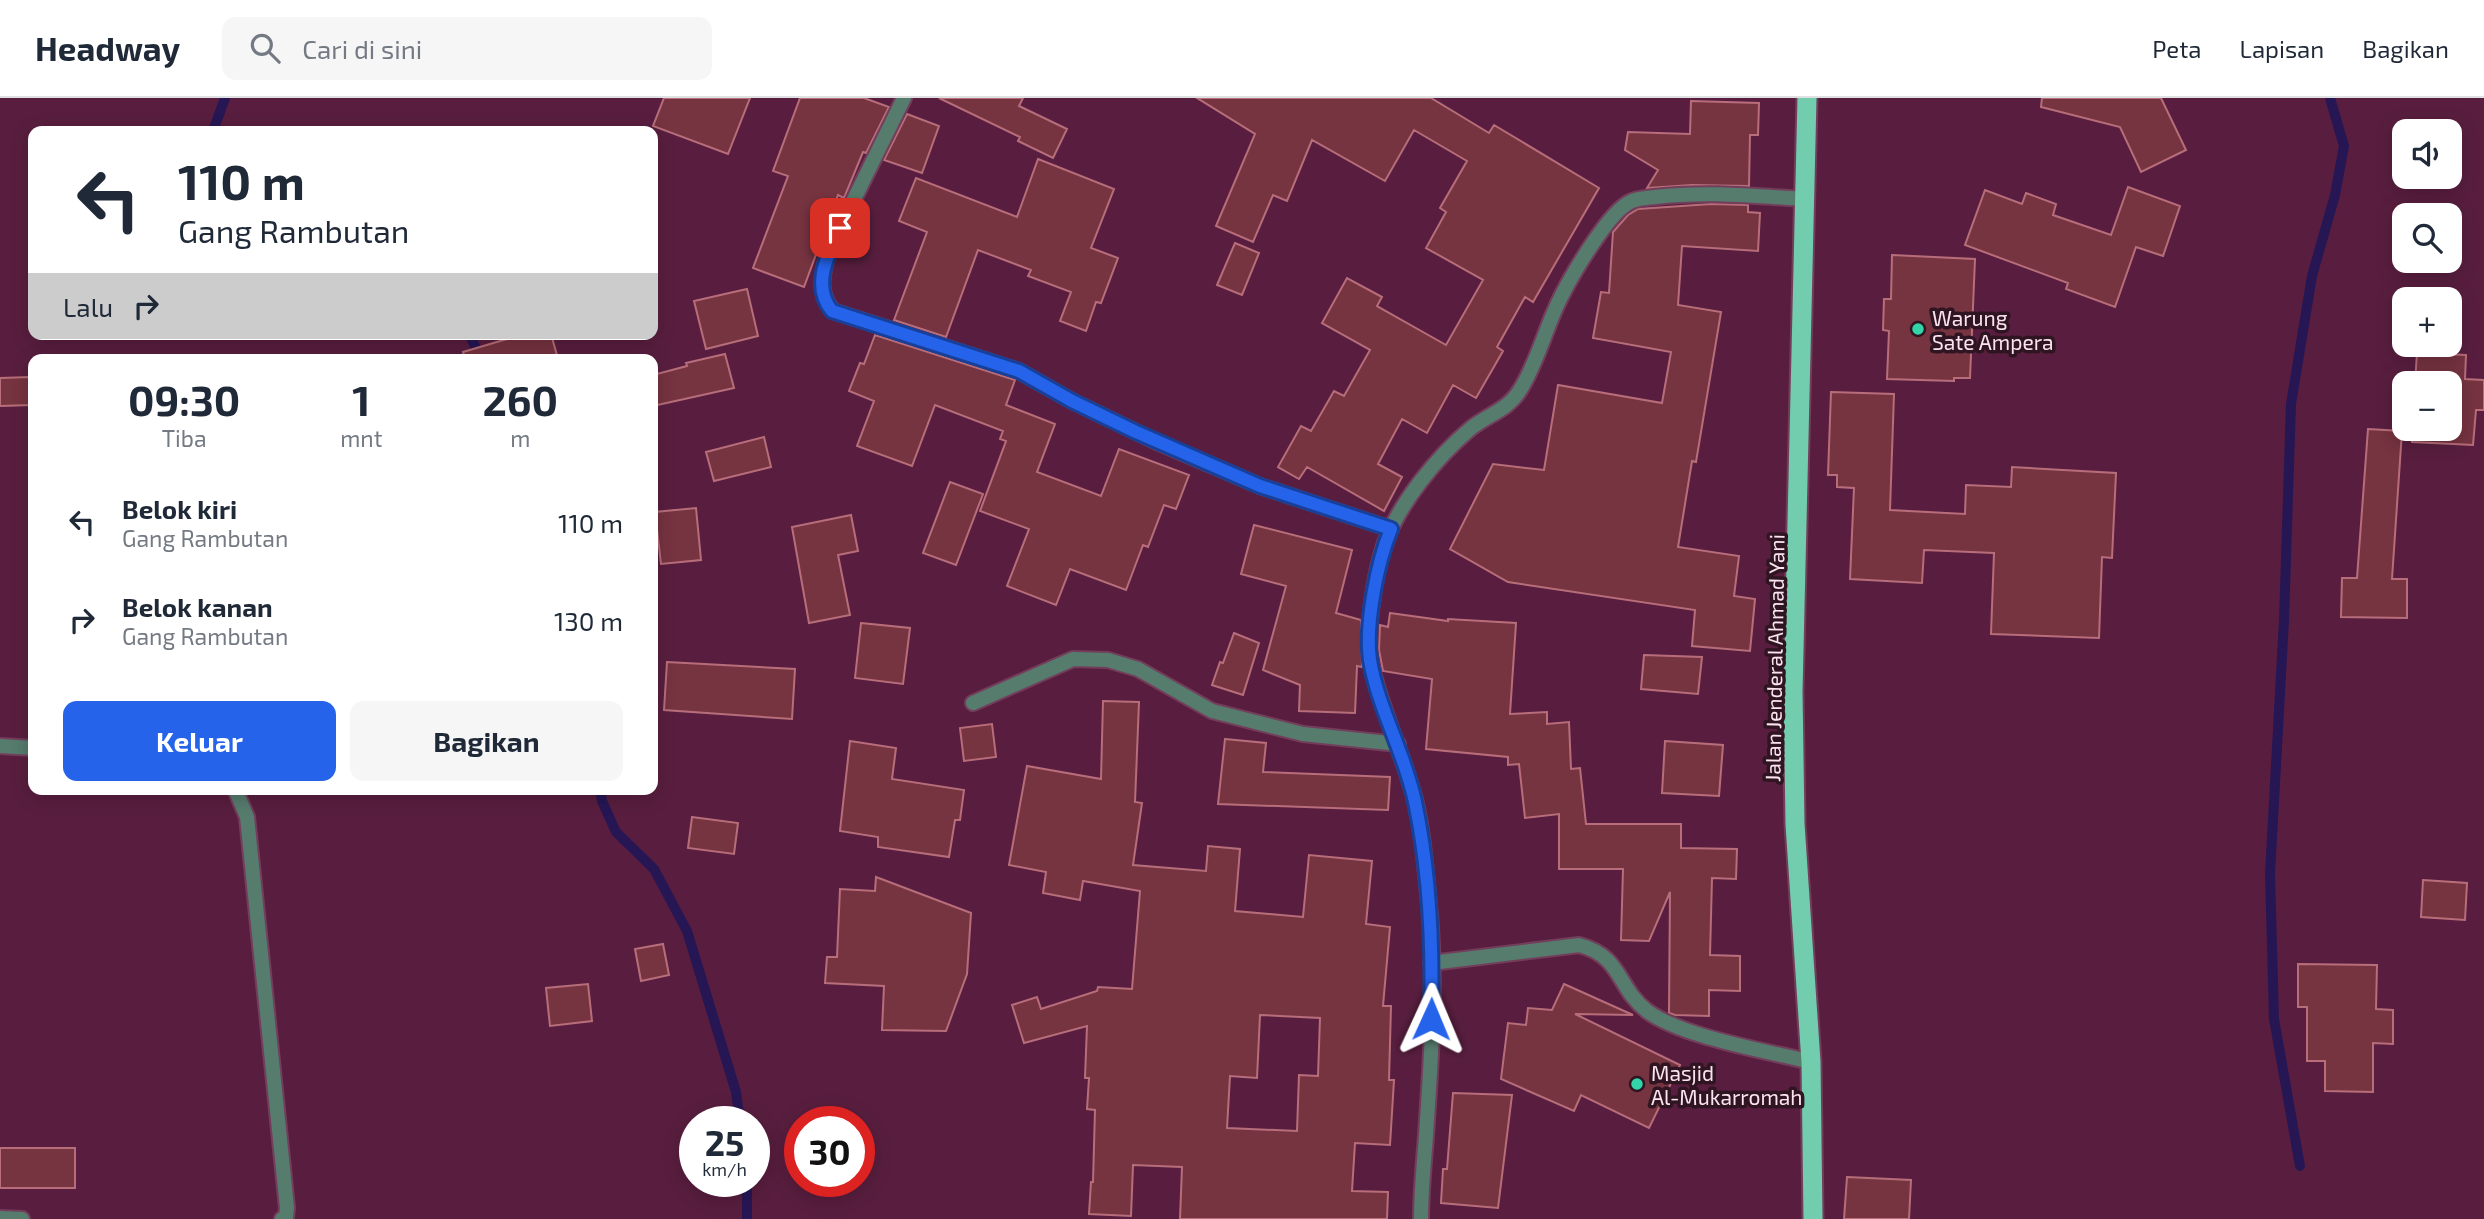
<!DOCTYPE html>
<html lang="id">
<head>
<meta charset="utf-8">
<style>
	:root { --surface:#fff; --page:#f6f6f7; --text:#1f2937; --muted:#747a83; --line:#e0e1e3; --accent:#2563eb }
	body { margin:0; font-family:"Exo 2",sans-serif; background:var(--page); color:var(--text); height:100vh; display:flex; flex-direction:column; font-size:26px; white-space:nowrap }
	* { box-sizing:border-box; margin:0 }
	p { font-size:23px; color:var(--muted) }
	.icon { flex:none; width:38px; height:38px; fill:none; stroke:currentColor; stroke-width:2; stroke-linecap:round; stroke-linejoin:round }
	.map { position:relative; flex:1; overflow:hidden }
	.side { position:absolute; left:28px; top:256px; width:630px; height:441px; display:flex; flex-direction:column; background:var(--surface); border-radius:14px; box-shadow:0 4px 18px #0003 }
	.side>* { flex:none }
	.hud { position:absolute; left:28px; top:28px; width:630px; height:214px; border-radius:14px; box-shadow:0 4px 18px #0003; background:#fff; color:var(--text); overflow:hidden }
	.fabs { position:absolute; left:2392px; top:21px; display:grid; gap:14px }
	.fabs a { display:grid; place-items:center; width:70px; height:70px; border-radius:14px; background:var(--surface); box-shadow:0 4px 18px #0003; font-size:35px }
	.speed { position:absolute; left:679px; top:1008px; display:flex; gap:14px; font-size:35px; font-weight:700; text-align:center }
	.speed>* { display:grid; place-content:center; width:91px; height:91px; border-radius:50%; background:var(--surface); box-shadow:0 4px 18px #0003; line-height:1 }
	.speed small { font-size:18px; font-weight:400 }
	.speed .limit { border:10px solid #d22; background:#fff; color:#111 }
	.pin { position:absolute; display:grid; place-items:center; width:60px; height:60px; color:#fff; margin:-30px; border-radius:14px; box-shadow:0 4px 10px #0006 }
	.me { position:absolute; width:77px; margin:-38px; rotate:1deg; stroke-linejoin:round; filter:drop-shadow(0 0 5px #0008) }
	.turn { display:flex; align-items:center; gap:24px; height:147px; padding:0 35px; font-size:32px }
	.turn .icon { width:91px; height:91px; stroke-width:2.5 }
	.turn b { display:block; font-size:49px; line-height:60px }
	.then { display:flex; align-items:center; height:66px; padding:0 35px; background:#0003; gap:14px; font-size:26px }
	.eta { display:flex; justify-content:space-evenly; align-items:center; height:119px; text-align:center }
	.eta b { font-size:42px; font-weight:700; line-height:49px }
	.action { display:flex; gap:14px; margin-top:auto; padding:14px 35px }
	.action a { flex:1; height:80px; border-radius:14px; background:var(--accent); color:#fff; font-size:28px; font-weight:700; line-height:80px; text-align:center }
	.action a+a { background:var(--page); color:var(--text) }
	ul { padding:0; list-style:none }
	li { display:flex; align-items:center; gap:21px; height:98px; padding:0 35px }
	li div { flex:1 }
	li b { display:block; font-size:26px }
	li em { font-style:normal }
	header { display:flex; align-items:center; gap:42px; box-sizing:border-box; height:98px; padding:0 35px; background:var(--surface); border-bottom:2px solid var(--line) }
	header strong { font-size:33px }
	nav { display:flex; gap:38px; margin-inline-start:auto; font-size:24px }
	.search { width:490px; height:63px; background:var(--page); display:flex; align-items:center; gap:18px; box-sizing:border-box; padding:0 24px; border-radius:14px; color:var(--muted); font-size:26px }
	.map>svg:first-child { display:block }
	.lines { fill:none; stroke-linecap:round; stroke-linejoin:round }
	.stream { stroke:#271654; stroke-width:10 }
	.building { fill:#763340; stroke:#b86e7a; stroke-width:2; fill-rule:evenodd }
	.service-casing { stroke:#733e5b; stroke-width:18 }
	.minor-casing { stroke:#733e5b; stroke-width:18 }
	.trunk-casing { stroke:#733e5b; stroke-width:23 }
	.service { stroke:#567c6e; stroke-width:14 }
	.minor { stroke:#567c6e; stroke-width:14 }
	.trunk { stroke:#72cdae; stroke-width:19 }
	.route-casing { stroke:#184099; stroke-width:18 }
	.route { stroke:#2563eb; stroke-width:12 }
	.poi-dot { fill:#32d4a8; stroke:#2f1522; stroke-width:2.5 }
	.labels { text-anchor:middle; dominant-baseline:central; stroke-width:7; stroke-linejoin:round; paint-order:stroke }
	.poi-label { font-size:21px; fill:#fbe4ee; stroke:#2f1522; text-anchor:start }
	.street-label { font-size:21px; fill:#fbe4ee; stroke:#2f1522 }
</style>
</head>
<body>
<header>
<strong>Headway</strong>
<div class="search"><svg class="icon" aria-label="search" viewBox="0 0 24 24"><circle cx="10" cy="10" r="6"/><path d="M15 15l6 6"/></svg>Cari di sini</div>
<nav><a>Peta</a><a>Lapisan</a><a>Bagikan</a></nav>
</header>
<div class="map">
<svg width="2484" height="1121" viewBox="0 0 2484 1121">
	<rect width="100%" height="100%" fill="#591e3f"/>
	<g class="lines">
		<path class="stream" d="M 213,33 L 225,0
			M 464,236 L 470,238 L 481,260
			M 600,691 L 602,703 L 616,734 L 654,771 L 687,833 L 736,994 L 740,1024
			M 2300,1068 L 2274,921 L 2270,776 L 2284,522 L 2291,306 L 2312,178 L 2335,97 L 2344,48 L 2330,0
			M 747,1121 L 747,1083"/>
	</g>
	<path class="building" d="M 664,0 L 750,0 L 728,56 L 653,28 Z
		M 800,0 L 864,0 L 889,9 L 866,55 L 863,54 L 844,100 L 838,97 L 804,189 L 753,170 L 788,78 L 773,73 Z
		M 939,0 L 1023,0 L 1019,8 L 1067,31 L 1053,60 L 1018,43 L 1020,39 Z
		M 1197,0 L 1431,0 L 1489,35 L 1494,27 L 1599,90 L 1533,204 L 1525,199 L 1497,249 L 1503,253 L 1476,300 L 1453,287 L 1427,335 L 1402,321 L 1378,366 L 1402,379 L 1384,413 L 1307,369 L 1299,381 L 1278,369 L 1301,328 L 1311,333 L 1334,293 L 1344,298 L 1370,252 L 1322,225 L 1347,180 L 1382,199 L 1377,208 L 1446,247 L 1483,182 L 1426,150 L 1446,114 L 1440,110 L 1467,63 L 1414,32 L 1385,83 L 1312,42 L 1287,103 L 1273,97 L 1253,144 L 1216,128 L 1255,36 Z
		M 2042,0 L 2161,0 L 2186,52 L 2141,74 L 2120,29 L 2041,9 Z
		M 1691,3 L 1759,5 L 1758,37 L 1750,37 L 1749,88 L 1692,87 L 1647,90 L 1658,72 L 1625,52 L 1628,34 L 1690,36 Z
		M 907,16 L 939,28 L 922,75 L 884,62 Z
		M 1038,61 L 1114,91 L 1091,150 L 1118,160 L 1101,205 L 1096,204 L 1086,233 L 1060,223 L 1071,194 L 1028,178 L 1031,172 L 978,152 L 946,239 L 894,222 L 927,134 L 899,123 L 916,80 L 1017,119 Z
		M 2128,89 L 2180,108 L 2163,158 L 2136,149 L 2115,209 L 2066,191 L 2068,185 L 1965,147 L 1985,92 L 2022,106 L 2026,95 L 2056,106 L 2053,117 L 2111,137 Z
		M 1711,106 L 1748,107 L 1748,114 L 1760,115 L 1758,153 L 1682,148 L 1678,207 L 1721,214 L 1696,364 L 1692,363 L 1678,449 L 1739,458 L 1734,498 L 1755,501 L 1750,553 L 1692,548 L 1695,512 L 1508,484 L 1450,451 L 1493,366 L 1544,372 L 1558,287 L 1662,305 L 1671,254 L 1593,240 L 1601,194 L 1609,195 L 1613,134 L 1628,117 L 1638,111 Z
		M 1235,145 L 1259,155 L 1242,197 L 1217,187 Z
		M 1892,157 L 1975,161 L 1970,280 L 1954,280 L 1954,283 L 1887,281 L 1889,233 L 1883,232 L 1884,201 L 1891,201 Z
		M 747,191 L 758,238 L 706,251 L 694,203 Z
		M 524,236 L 551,236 L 558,261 L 465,261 L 463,254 Z
		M 875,237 L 1015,282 L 1006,307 L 1055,326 L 1037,374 L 1101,398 L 1119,351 L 1189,377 L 1176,411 L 1164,407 L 1148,449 L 1143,447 L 1126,492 L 1070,471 L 1056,507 L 1007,488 L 1029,431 L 980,413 L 1006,343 L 1000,341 L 1003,333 L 935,307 L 912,368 L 857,348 L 874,303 L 849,293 L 860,265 L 864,266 Z
		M 2417,255 L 2466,257 L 2465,281 L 2484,282 L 2484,312 L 2476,312 L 2473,347 L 2412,344 L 2413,331 L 2450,331 L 2450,285 L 2415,285 Z
		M 725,256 L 734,290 L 653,308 L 653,277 L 687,268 L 686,265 Z
		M 30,279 L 31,307 L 0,308 L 0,280 Z
		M 1831,294 L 1894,296 L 1890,412 L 1965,416 L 1966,387 L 2011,389 L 2012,369 L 2116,375 L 2112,460 L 2102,459 L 2099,540 L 1991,536 L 1994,455 L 1924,452 L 1922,485 L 1850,481 L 1854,390 L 1837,389 L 1837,377 L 1828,377 Z
		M 2368,331 L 2402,333 L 2392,481 L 2407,481 L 2407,520 L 2341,519 L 2342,480 L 2357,480 Z
		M 764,339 L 771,369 L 714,383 L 706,354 Z
		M 950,384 L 983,396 L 956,467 L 923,455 Z
		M 696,410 L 701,462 L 661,466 L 655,414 Z
		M 851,417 L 858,453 L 838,457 L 850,517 L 809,525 L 792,429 Z
		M 1254,427 L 1352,452 L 1336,515 L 1361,522 L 1362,569 L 1357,568 L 1355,615 L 1299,613 L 1300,587 L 1263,572 L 1286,488 L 1241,476 Z
		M 1390,515 L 1448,523 L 1448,521 L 1516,525 L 1510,616 L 1547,614 L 1547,626 L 1569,624 L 1571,671 L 1580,670 L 1586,726 L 1681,726 L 1681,750 L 1737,751 L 1736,781 L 1712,780 L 1710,857 L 1740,858 L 1740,893 L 1709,892 L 1709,918 L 1675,917 L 1669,915 L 1670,794 L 1649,843 L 1621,842 L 1623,771 L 1559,771 L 1559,716 L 1525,720 L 1519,666 L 1508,667 L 1508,659 L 1426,651 L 1432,581 L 1383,573 L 1379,552 L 1380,527 L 1388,529 Z
		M 861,525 L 910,530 L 903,586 L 855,580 Z
		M 1234,535 L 1259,545 L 1243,597 L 1212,587 L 1220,564 L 1223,565 Z
		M 1644,557 L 1702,559 L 1698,596 L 1641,591 Z
		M 667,564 L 795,571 L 792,621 L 664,612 Z
		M 1103,603 L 1139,604 L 1135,704 L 1142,705 L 1133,767 L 1206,773 L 1208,748 L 1240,751 L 1235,813 L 1303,819 L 1309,757 L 1372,763 L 1366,826 L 1390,829 L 1383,908 L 1391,908 L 1389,982 L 1394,982 L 1390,1047 L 1355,1045 L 1352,1093 L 1388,1094 L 1387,1121 L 1180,1121 L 1182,1069 L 1133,1067 L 1131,1118 L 1089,1116 L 1091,1084 L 1093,1084 L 1095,1012 L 1087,1011 L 1089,980 L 1085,980 L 1087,928 L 1024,945 L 1012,907 L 1037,899 L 1041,911 L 1097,893 L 1098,889 L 1132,891 L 1140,793 L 1083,783 L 1080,802 L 1043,795 L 1046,774 L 1009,767 L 1027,668 L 1101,681 ZM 1260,917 L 1320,920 L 1318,978 L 1299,977 L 1297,1033 L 1227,1030 L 1230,978 L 1257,980 Z
		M 992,626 L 996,659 L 964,663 L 960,630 Z
		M 1225,641 L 1266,645 L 1263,674 L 1390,679 L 1388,712 L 1218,706 Z
		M 850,643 L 896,650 L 892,681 L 964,692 L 960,722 L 955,722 L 949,759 L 878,749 L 878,739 L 840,733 Z
		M 1665,643 L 1723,647 L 1719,698 L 1662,695 Z
		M 692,719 L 738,725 L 734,756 L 688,750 Z
		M 876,779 L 971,815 L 967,876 L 946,933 L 882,932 L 884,888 L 825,885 L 827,859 L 837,859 L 840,791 L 875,793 Z
		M 2423,782 L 2467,785 L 2465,822 L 2421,819 Z
		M 663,846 L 669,877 L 641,883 L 635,851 Z
		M 2298,866 L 2377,867 L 2376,911 L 2393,912 L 2393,946 L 2373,945 L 2373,994 L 2325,993 L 2325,963 L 2307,963 L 2307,909 L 2298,909 Z
		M 588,886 L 592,923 L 550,928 L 546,890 Z
		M 1564,886 L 1633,917 L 1575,916 L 1680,967 L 1649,1030 L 1581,997 L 1574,1013 L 1501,981 L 1508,925 L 1526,927 L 1528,910 L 1552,912 Z
		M 1453,995 L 1512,997 L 1498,1110 L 1441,1105 L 1443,1071 L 1447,1071 Z
		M 0,1050 L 75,1050 L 75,1090 L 0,1090 Z
		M 1847,1079 L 1911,1082 L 1909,1121 L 1844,1121 Z"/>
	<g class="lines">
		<defs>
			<path id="service" d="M 904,0 L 829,152 C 823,173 816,194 833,213 L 1019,273 L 1072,303 L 1157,344 L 1260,388 L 1391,431"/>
			<path id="minor" d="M 973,605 L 1073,561 L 1108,562 L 1138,571 L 1212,613 L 1303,636 L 1398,646
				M 0,648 L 33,650
				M 235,691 L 247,719 L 287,1110 L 286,1119 L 282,1121
				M 1431,865 L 1579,847 C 1622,858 1617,890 1647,913 C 1682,939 1767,953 1811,964
				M 0,1120 L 22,1121
				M 1421,1121 C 1421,1093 1424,1065 1426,1037 C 1431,965 1436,890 1430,817 C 1426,779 1424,739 1415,702 C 1403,655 1381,612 1371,566 C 1365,535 1375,474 1385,445 C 1400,404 1437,359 1470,331 C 1487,317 1508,312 1520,292 C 1538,264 1546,227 1562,197 C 1573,175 1609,114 1630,104 C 1637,100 1647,100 1655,99 C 1705,93 1755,98 1804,101"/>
			<path id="trunk" d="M 1807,0 L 1793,594 L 1795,726 L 1811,964 L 1813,1121"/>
		</defs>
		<use href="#service" class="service-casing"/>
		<use href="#minor" class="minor-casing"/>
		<use href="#trunk" class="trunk-casing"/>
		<use href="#service" class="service"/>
		<use href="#minor" class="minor"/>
		<use href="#trunk" class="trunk"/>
	</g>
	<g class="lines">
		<defs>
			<path id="route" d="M 840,130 C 828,156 811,188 832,213 L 1019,273 L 1072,303 L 1136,334 L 1260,388 L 1391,431 C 1377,465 1365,526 1370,562 C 1378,611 1405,655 1415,704 C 1430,775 1433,849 1431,921"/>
		</defs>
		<use href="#route" class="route-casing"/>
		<use href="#route" class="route"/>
	</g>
	<g class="poi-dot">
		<circle cx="1918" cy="231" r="7"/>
		<circle cx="1637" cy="986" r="7"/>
	</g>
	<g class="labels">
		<g class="poi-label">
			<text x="1932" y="219">Warung<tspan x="1932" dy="24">Sate Ampera</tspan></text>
			<text x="1651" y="974">Masjid<tspan x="1651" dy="24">Al-Mukarromah</tspan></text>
		</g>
		<g class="street-label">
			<text transform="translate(1774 560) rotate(-89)">Jalan Jenderal Ahmad Yani</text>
		</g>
	</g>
</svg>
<div class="fabs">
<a><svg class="icon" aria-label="sound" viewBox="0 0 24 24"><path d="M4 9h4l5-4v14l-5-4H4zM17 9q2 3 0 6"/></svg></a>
<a><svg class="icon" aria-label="search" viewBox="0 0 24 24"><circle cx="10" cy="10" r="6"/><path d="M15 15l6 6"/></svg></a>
<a>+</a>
<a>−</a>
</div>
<div class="speed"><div>25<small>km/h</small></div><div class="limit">30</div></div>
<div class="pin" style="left:840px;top:130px;background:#d93025"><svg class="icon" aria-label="arrive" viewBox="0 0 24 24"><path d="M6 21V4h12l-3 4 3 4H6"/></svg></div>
<svg class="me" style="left:1431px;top:921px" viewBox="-20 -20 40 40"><path d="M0-17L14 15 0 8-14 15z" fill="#2563eb" stroke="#fff" stroke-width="4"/></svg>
<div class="hud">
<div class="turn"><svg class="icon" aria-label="left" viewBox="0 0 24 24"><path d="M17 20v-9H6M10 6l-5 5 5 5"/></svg><div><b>110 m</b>Gang Rambutan</div></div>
<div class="then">Lalu<svg class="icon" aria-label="right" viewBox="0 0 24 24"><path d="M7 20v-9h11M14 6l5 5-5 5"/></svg></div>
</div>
<section class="side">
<div class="eta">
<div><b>09:30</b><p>Tiba</p></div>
<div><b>1</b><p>mnt</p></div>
<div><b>260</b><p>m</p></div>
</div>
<ul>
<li><svg class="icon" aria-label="left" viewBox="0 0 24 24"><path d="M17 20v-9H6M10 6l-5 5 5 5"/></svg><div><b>Belok kiri</b><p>Gang Rambutan</p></div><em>110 m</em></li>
<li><svg class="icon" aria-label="right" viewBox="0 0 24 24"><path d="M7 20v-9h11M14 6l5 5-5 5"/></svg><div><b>Belok kanan</b><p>Gang Rambutan</p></div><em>130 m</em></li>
</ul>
<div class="action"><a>Keluar</a><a>Bagikan</a></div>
</section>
</div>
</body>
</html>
